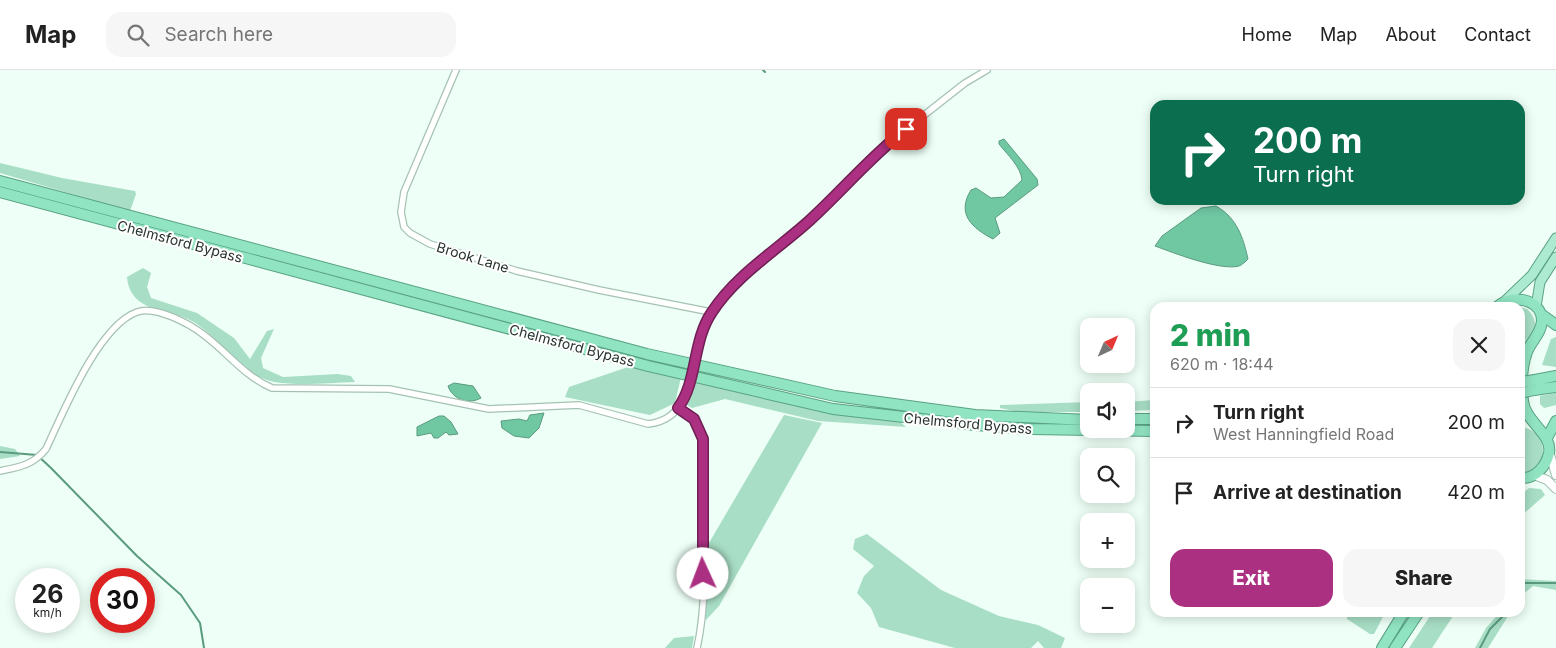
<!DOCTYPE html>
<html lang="en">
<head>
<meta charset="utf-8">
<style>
	:root { --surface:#fff; --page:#f6f6f6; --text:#222; --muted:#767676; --line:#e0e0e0; --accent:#ac3082 }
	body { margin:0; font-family:Inter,sans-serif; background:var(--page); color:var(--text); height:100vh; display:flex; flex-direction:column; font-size:19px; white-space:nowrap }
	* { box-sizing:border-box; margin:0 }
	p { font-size:16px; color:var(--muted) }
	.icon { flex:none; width:28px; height:28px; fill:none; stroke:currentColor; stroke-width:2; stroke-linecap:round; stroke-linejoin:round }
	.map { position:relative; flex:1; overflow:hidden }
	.side { position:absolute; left:1150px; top:232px; width:375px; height:315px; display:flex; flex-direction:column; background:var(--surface); border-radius:15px; box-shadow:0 2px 12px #0003 }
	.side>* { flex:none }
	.guide { position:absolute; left:1150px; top:30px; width:375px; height:105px; border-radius:15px; box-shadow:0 2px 12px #0003; background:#0b6e4f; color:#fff; overflow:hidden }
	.needle { width:32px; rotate:44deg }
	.tools { position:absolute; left:1080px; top:248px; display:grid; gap:10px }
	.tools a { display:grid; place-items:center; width:55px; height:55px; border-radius:10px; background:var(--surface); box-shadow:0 2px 12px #0003; font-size:25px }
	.speed { position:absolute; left:15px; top:498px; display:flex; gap:10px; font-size:25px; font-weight:700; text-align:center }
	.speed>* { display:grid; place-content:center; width:65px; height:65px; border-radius:50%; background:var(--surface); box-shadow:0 2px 12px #0003; line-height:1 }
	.speed small { font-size:12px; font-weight:400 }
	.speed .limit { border:8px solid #d22; background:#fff; color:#111 }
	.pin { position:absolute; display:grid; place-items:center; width:42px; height:42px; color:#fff; margin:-21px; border-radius:10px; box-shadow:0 2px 8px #0006 }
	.me { position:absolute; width:55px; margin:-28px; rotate:358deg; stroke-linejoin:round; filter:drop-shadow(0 0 4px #0008) }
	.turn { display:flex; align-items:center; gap:18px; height:105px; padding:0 20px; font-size:22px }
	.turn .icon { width:65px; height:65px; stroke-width:2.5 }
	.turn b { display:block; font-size:35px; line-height:42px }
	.round { display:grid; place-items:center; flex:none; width:52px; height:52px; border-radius:15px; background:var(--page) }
	.summary { display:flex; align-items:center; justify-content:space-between; height:85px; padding:0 20px }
	h1 { font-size:30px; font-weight:800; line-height:38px; color:#1e9e55 }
	.action { display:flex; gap:10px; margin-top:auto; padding:10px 20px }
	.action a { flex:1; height:58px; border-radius:15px; background:var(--accent); color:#fff; font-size:20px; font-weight:800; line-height:58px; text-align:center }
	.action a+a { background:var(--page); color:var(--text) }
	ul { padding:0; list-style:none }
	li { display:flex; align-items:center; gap:15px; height:70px; padding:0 20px; border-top:1px solid var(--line) }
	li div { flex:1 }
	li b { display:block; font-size:19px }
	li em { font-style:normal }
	header { display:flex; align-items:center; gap:30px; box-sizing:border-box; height:70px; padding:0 25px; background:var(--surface); border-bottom:1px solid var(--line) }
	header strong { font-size:24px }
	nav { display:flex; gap:28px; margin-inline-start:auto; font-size:18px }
	.search { width:350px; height:45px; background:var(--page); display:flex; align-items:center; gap:12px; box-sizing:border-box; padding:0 18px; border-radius:15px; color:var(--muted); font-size:19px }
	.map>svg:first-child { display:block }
	.green { fill:#a8dec5 }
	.water { fill:#70c8a3; stroke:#5a9b7f }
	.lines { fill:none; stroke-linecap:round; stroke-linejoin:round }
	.stream { stroke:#5a9b7f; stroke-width:2 }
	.minor-casing { stroke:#a6c2b4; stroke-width:8 }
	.tertiary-casing { stroke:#a6c2b4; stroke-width:10 }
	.primary-casing { stroke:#59a283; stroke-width:11 }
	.trunk-casing { stroke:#59a283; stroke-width:12 }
	.minor { stroke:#fff; stroke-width:5.5 }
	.tertiary { stroke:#fff; stroke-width:8 }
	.primary { stroke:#acebd1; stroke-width:9 }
	.trunk { stroke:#90e4c2; stroke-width:10 }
	.minor-bridge-casing { stroke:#a6c2b4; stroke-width:8; stroke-linecap:butt }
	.trunk-bridge-casing { stroke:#59a283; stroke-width:12; stroke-linecap:butt }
	.minor-bridge { stroke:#fff; stroke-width:5.5 }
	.trunk-bridge { stroke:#90e4c2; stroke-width:10 }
	.route-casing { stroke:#701f54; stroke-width:12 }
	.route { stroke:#ac3082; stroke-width:9 }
	.labels { text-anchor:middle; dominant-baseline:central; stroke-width:4; stroke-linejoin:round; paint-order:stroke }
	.street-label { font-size:14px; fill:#27322c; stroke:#fff }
</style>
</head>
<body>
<header>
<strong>Map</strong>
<div class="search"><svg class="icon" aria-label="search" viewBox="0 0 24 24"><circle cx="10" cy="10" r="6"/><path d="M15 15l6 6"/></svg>Search here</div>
<nav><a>Home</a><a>Map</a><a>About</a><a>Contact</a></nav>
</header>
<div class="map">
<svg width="1556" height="578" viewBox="0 0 1556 578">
	<rect width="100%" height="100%" fill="#edfff6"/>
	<path class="green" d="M 0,93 L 62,108 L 135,121 L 136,124 L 130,141 L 0,103 Z
		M 143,198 L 151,203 L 147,217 L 151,228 L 197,243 L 234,268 L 250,289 L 267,261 L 274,259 L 261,288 L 263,298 L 283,307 L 338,304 L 351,306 L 355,312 C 329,313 300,316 274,312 C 239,305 220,267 192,251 C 168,238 130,243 127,207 Z
		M 1513,235 L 1527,239 C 1541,251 1536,270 1520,277 L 1520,238 L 1504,238 Z
		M 1556,267 L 1556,297 L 1542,295 L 1551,269 Z
		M 634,295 L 681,307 L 675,333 L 650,345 L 565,327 L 569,317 Z
		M 696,311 L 899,351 L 906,357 L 818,351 L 725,329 L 692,338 L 687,335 L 687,327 Z
		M 1556,323 L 1556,335 L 1544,338 L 1540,334 L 1540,326 Z
		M 1155,330 L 1155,340 L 1126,341 L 1126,332 Z
		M 1089,332 L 1089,342 L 1019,342 L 1000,338 L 1000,335 Z
		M 784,345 L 822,353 L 719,536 L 706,550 L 703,533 L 706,478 Z
		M 1520,357 C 1550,359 1551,402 1520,403 Z
		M 0,376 L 15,379 L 20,386 L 0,389 Z
		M 1529,418 L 1541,419 L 1545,425 L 1520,447 L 1520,425 Z
		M 867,464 L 941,520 L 999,546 L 1038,555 L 1065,568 L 1061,578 L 1044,578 L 1038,571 L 1031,578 L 955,578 L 879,557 L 871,538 L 857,523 L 864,506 L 874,496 L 853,479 L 855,469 Z
		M 1520,509 L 1556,511 L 1556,520 L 1533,516 L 1520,527 Z
		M 1347,542 L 1385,542 L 1385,543 L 1374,564 L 1370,564 L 1347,549 Z
		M 1500,542 L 1510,543 L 1488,578 L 1475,578 L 1486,558 Z
		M 1432,543 L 1455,543 L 1432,578 L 1409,578 Z
		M 694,566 L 692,578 L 665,578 L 674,568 Z"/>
	<path class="water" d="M 1004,69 L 1037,109 L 1038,115 L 995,148 L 1000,163 L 993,169 C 972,158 956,144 971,120 L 976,118 L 991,128 L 1004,127 L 1022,110 C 1021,97 1007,84 999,74 L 999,71 Z
		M 1216,136 C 1237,148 1243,167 1248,189 C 1246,191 1242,195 1239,196 C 1220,201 1174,183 1155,176 L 1162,166 L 1201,138 Z
		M 454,313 L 473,316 L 481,328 C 469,335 452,329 448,316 Z
		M 544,343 L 539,358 L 529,368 L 514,366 L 502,358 L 501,351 L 519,349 L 527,351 L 530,345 Z
		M 439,346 L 444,346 L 451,352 L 458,364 L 449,365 L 446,362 L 438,368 L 434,368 L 431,363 L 417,366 L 417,357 Z"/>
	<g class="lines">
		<path class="stream" d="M 763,0 L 765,2
			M 0,382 L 37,385 L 51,398 L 137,486 L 181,525 L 200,553 L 204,578
			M 1520,517 L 1524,513 L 1556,513
			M 1480,578 L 1490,559 L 1507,542"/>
		<defs>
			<path id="minor" d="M 456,0 L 404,122 L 401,142 L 404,157 L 410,163 L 430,174 L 517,201 L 599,220 L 711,242
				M 697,279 L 711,242 L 731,217 L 809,151 L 886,75 L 965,13 L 987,0
				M 678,338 C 690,346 698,352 702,366 C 706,380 702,398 702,413 C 702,467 709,524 697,578
				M 0,401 C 20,397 33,395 46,379 C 63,343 98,256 137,242 C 155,235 190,254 204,265 C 228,283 244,306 272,318 L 389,319 L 489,339 L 579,335 L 648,354 C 667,352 679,342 686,324"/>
			<path id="tertiary" d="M 1549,381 L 1556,405
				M 1534,405 L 1547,410 L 1556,419"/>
			<path id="primary" d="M 1506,230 L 1532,205 L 1556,168
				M 1536,237 L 1540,212 L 1556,187"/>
			<path id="trunk" d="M 0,111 L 647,284 L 835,326 L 975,345 L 1089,350
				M 0,122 L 648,296 L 833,339 L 975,355 L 1031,359 L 1155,361
				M 1496,238 C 1509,223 1542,228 1542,251 C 1541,264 1531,271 1527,282 C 1522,296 1521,315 1523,331 C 1525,352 1553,364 1549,383 C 1546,397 1535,409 1520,408
				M 1541,244 L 1556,255
				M 1535,310 L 1556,306
				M 1534,320 L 1556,317
				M 1126,349 L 1155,349
				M 1547,368 L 1556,351
				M 1382,578 L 1404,542
				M 1395,578 L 1419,542"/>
		</defs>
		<use href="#minor" class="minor-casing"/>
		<use href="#tertiary" class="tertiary-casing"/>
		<use href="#primary" class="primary-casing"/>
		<use href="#trunk" class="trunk-casing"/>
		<use href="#minor" class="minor"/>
		<use href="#tertiary" class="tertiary"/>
		<use href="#primary" class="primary"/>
		<use href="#trunk" class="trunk"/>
		<defs>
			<path id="minor-bridge" d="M 686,324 L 697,279"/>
			<path id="trunk-bridge" d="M 1520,312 L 1535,310
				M 1520,323 L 1534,320"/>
		</defs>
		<use href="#minor-bridge" class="minor-bridge-casing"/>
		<use href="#trunk-bridge" class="trunk-bridge-casing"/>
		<use href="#minor-bridge" class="minor-bridge"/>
		<use href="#trunk-bridge" class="trunk-bridge"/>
	</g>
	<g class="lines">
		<defs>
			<path id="route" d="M 703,504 L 703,369 L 694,349 L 678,338 C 698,311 692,271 712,242 C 736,205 777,180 809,151 C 842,121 871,86 906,59"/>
		</defs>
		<use href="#route" class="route-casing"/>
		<use href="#route" class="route"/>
	</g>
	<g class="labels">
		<g class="street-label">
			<text transform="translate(180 171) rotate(15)">Chelmsford Bypass</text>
			<text transform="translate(473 187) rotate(17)">Brook Lane</text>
			<text transform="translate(572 275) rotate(15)">Chelmsford Bypass</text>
			<text transform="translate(968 353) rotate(5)">Chelmsford Bypass</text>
		</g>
	</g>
</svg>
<div class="tools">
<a><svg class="needle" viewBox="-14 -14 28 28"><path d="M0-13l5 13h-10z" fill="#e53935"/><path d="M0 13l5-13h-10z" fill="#767676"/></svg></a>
<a><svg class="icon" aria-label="sound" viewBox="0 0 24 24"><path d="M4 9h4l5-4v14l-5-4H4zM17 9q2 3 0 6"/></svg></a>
<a><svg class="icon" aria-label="search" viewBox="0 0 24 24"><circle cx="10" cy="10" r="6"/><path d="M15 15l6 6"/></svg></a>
<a>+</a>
<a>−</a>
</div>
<div class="speed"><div>26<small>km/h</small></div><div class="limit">30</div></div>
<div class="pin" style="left:906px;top:59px;background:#d93025"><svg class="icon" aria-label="arrive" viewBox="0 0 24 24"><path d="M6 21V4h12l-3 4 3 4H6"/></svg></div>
<svg class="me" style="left:703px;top:504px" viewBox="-20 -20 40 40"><circle r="19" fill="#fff"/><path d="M0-13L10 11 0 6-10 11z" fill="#ac3082"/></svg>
<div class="guide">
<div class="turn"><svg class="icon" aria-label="right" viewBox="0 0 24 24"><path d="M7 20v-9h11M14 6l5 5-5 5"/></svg><div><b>200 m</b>Turn right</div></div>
</div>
<section class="side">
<div class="summary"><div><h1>2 min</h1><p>620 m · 18:44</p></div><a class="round"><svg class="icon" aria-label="close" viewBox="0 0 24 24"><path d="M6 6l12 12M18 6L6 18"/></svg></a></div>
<ul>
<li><svg class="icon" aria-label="right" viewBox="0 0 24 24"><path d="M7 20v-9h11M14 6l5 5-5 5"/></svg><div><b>Turn right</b><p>West Hanningfield Road</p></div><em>200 m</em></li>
<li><svg class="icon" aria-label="arrive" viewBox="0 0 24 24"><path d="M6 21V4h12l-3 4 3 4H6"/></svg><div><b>Arrive at destination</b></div><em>420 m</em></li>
</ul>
<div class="action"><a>Exit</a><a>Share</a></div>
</section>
</div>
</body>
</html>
